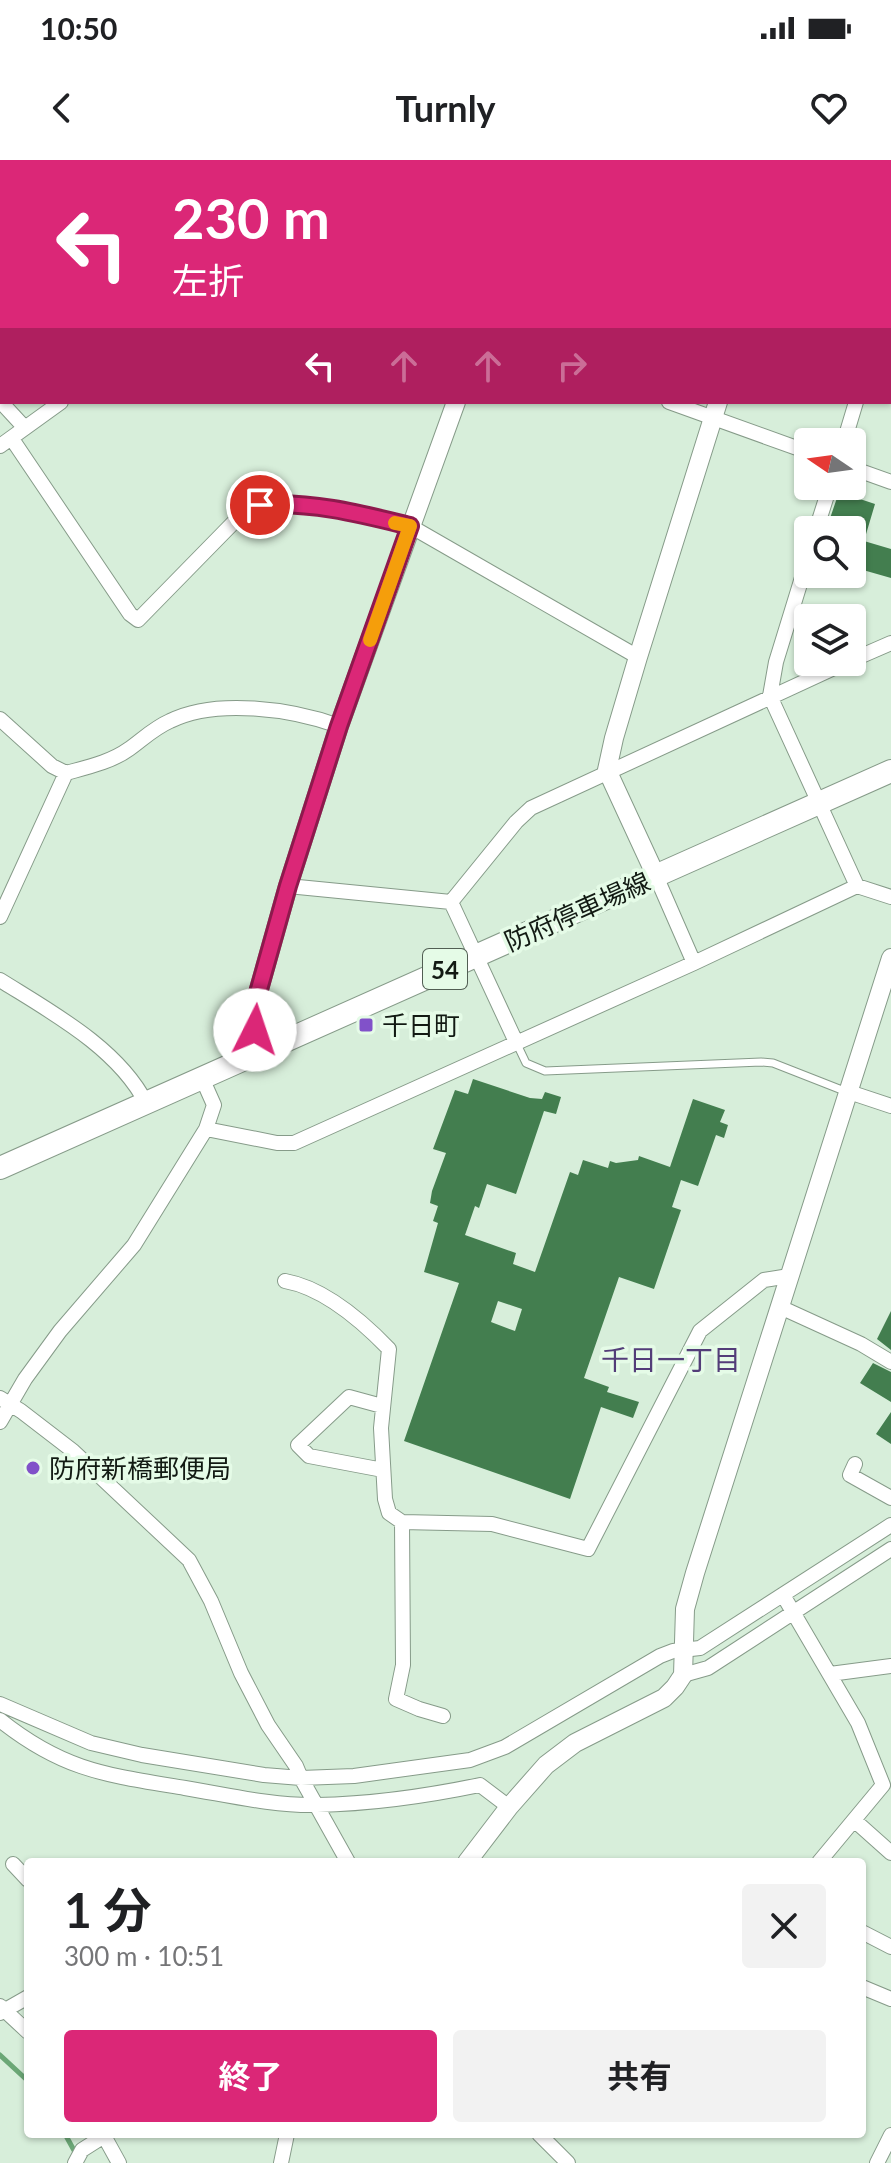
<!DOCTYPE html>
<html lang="ja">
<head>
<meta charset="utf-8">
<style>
	:root { --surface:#fff; --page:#f2f2f2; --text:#202124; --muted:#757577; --accent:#db2777 }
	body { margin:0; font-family:Lato,"Noto Sans JP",sans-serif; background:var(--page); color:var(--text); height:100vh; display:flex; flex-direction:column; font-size:30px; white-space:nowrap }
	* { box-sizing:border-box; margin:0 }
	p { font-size:26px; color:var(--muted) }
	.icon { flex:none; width:44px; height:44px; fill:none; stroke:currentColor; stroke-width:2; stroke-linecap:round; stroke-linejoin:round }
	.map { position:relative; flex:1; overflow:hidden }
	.side { position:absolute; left:24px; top:1698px; width:842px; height:280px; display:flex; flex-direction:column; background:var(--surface); border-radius:8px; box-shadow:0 2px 6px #0004 }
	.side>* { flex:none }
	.guide { position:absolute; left:0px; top:0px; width:892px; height:244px; box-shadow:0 2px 6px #0004; background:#db2777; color:#fff; overflow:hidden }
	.needle { width:52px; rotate:283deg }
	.controls { position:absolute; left:794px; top:268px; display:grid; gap:16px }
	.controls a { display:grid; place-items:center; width:72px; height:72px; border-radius:8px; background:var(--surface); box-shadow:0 2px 6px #0004; font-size:40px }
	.pin { position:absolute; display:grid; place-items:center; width:68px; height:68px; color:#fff; margin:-34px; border:4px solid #fff; border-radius:50%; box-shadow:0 2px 8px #0007 }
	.me { position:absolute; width:88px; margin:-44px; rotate:4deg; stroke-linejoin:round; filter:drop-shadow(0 0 6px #0008) }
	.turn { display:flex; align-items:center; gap:28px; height:168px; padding:0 40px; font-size:36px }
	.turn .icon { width:104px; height:104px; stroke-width:2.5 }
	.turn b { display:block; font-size:56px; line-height:68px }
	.lanes { display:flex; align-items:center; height:76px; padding:0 40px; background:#0003; justify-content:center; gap:40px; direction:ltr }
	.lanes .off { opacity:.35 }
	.round { display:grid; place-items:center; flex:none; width:84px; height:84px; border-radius:8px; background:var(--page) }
	.summary { display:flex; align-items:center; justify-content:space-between; height:136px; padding:0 40px }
	h1 { font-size:48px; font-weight:700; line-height:60px }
	.cta { display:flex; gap:16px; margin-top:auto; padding:16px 40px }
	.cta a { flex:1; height:92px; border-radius:8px; background:var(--accent); color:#fff; font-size:32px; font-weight:700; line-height:92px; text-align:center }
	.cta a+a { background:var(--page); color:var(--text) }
	.status { display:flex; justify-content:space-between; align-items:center; height:56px; padding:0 40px; background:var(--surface); direction:ltr }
	.status svg { height:22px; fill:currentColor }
	header { display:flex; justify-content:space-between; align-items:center; height:104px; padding:0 40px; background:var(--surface); font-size:36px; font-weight:700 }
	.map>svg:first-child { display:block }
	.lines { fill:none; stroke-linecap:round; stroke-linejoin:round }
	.stream { stroke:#6ba776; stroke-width:5 }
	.building { fill:#437e4f; fill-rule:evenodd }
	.lane-casing { stroke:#869b89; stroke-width:9 }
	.street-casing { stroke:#869b89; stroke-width:16 }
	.secondary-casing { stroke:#869b89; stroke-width:20 }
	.primary-casing { stroke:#869b89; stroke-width:24 }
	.lane { stroke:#fff; stroke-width:7 }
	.street { stroke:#fff; stroke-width:14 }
	.secondary { stroke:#fff; stroke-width:18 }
	.primary { stroke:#fff; stroke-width:22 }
	.route-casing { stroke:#8e194d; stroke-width:20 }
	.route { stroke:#db2777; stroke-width:14 }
	.slow { stroke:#f59e0b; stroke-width:14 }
	.poi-dot { fill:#8151c9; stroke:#e5fbe7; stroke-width:3 }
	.labels { text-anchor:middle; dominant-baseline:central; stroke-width:7; stroke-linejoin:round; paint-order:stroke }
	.shield { fill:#e5fbe7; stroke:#515e53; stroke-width:2 }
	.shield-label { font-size:24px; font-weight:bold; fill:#121a13 }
	.street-label { font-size:26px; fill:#121a13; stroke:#e5fbe7 }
	.poi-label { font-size:26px; fill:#121a13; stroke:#e5fbe7; text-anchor:start }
	.neighbourhood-label { font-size:28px; fill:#533d79; stroke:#e5fbe7 }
</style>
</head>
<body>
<div class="status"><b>10:50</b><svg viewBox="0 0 49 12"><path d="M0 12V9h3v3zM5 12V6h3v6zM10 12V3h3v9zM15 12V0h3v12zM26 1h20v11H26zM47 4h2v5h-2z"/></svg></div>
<header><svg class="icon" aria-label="back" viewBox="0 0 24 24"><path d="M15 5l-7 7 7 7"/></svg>Turnly<svg class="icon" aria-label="heart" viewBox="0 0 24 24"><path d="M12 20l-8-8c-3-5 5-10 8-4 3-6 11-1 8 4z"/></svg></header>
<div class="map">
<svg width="891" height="2003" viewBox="0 0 891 2003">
	<rect width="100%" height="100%" fill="#d7eeda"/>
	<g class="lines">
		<path class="stream" d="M 0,1895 L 28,1921
			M 65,1974 L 76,1994"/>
	</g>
	<path class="building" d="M 839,332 L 875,344 L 864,381 L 891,389 L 891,418 L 856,408 L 852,410 L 852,370 L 826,370 Z
		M 473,919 L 530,938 L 542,939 L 545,932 L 561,937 L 556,954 L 544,951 L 516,1034 L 487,1024 L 479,1048 L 475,1046 L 465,1075 L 516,1093 L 513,1104 L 535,1112 L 570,1012 L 578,1015 L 583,1000 L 608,1008 L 610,1001 L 616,1003 L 638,1000 L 639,996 L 670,1007 L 693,939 L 725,950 L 720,962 L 728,965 L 724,978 L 716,975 L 698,1026 L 681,1020 L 672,1047 L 681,1050 L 654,1129 L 619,1117 L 584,1218 L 609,1227 L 607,1232 L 639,1242 L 633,1258 L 601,1247 L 570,1339 L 404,1281 L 459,1123 L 424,1112 L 438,1063 L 433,1061 L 438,1046 L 430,1043 L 432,1031 L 446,993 L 433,989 L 455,930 L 468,934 ZM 498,1141 L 522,1149 L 515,1171 L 491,1162 Z
		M 891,1151 L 891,1190 L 877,1179 Z
		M 873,1203 L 891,1212 L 891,1242 L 860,1223 Z
		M 891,1252 L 891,1284 L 876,1274 Z"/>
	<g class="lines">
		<defs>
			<path id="lane" d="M 516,882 L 526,903 L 545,911 L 761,902 L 773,903 L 847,932"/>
			<path id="street" d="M 37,0 L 39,2
				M 792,2 L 792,0
				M 0,66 L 2,68
				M 0,241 L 25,268
				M 669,242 L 808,292
				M 12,279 L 130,454 L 138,460 L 234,362 L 260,345 L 282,343 L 348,351 L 410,366 L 638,497
				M 844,282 L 856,242
				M 0,286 L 61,242
				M 852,308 L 891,322
				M 816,370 L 830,326
				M 808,398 L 776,502 L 770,536 L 857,726
				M 852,500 L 891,483
				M 0,559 L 52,606 L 66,613 C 88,607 111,602 129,589 C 143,579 154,568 170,561 C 216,538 292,549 339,566
				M 656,716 L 694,803
				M 288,726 L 451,742
				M 451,742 L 516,662 L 531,648 L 847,502
				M 451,742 L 516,882
				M 0,757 L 66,613
				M 0,820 C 51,852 118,888 146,943
				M 849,932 L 891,946
				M 206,969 L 277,983 L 294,983 L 694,803 L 857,726 L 891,737
				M 285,1121 C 324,1128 362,1161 389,1189 L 381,1268 L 385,1339 L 389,1353 L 402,1362 L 492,1364 L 588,1389 L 700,1171 L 764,1120 L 789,1116
				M 780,1147 L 861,1184 L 891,1202
				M 0,1238 L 21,1251 L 73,1291 L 189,1400 L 211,1441 L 241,1513 L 268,1565 L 296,1606 L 301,1618 L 348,1702
				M 382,1246 L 349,1237 L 298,1285 L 309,1296 L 383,1310
				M 0,1262 L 25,1219 L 60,1171 L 134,1085 L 206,969 L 214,945 L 202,918
				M 855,1304 L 850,1315 L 891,1338
				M 402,1362 L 403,1505 L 396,1539 L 419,1549 L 443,1556
				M 783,1435 L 858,1563 L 883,1625 L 819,1702
				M 830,1514 L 891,1506
				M 683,1515 L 708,1508 L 891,1389
				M 0,1544 L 91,1583 L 142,1595 L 264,1615 L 301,1618 L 354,1616 L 470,1600 L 505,1587 L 660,1496 L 673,1491 L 700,1488 L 891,1365
				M 0,1560 C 64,1611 107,1615 185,1628 C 228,1635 273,1646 317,1645 C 371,1644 427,1636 480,1625 L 509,1647
				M 854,1660 L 891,1693
				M 13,1704 L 28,1720
				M 862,1772 L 891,1787
				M 862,1827 L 891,1839
				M 0,1846 L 28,1872
				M 0,1853 L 28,1837
				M 103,1974 L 119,2003
				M 539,1974 L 568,2003
				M 75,2003 L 82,1990 L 104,1976
				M 281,2003 L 287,1974
				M 877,2003 L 891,1975"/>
			<path id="secondary" d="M 504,0 L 509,2
				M 475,2 L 475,0
				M 890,159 L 891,159
				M 656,716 L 607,610 L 614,578 L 638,497 L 718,242
				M 257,893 L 254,847 L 288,726 L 339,566 L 456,242
				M 467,1702 L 509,1647 L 546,1605 L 575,1583 L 664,1538 L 675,1527 L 683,1515 L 685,1449 L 695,1413 L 891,798"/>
			<path id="primary" d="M 0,1008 L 891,611"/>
		</defs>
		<use href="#lane" class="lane-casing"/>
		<use href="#street" class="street-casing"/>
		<use href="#secondary" class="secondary-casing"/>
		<use href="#primary" class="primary-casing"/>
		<use href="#lane" class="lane"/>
		<use href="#street" class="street"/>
		<use href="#secondary" class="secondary"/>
		<use href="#primary" class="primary"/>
	</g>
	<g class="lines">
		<defs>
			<path id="route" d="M 255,870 L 254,847 L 288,726 L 339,566 L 410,366 C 361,354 311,341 260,345"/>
		</defs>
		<use href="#route" class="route-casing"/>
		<use href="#route" class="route"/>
		<path class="slow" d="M 370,480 L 410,366 L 395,363"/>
	</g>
	<g class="poi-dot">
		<rect x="358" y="857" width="16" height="16" rx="4"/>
		<circle cx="33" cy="1308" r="8"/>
	</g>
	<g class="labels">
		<rect class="shield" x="423" y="789" width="44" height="40" rx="6"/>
		<g class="shield-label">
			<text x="445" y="809">54</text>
		</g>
		<g class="street-label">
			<text transform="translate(577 751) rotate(-24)">防府停車場線</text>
		</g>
		<g class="poi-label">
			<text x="382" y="865">千日町</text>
			<text x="49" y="1308">防府新橋郵便局</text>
		</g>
		<g class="neighbourhood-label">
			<text x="671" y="1199">千日一丁目</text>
		</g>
	</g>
</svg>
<div class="controls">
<a><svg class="needle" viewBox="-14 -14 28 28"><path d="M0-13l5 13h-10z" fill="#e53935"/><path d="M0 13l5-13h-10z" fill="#757577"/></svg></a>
<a><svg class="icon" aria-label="search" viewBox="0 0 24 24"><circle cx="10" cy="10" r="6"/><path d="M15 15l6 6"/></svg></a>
<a><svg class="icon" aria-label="layers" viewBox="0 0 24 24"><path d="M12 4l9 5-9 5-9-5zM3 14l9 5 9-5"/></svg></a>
</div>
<div class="pin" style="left:260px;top:345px;background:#d93025"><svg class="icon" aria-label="arrive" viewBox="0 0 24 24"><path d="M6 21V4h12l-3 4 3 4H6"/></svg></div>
<svg class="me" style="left:255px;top:870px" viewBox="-20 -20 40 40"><circle r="19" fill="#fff"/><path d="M0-13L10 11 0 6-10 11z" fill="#db2777"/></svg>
<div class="guide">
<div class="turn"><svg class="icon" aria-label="left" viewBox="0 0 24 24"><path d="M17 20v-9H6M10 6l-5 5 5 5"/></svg><div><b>230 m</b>左折</div></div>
<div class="lanes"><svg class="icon" aria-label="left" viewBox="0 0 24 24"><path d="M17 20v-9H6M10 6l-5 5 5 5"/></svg><svg class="icon off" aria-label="ahead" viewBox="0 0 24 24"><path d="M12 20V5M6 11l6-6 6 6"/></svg><svg class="icon off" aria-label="ahead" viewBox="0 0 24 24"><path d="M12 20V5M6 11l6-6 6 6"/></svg><svg class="icon off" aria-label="right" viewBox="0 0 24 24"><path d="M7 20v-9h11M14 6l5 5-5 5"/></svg></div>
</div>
<section class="side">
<div class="summary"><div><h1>1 分</h1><p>300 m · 10:51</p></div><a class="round"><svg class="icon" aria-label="close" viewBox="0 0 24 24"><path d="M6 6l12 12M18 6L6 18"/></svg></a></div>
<div class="cta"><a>終了</a><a>共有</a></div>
</section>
</div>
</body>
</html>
